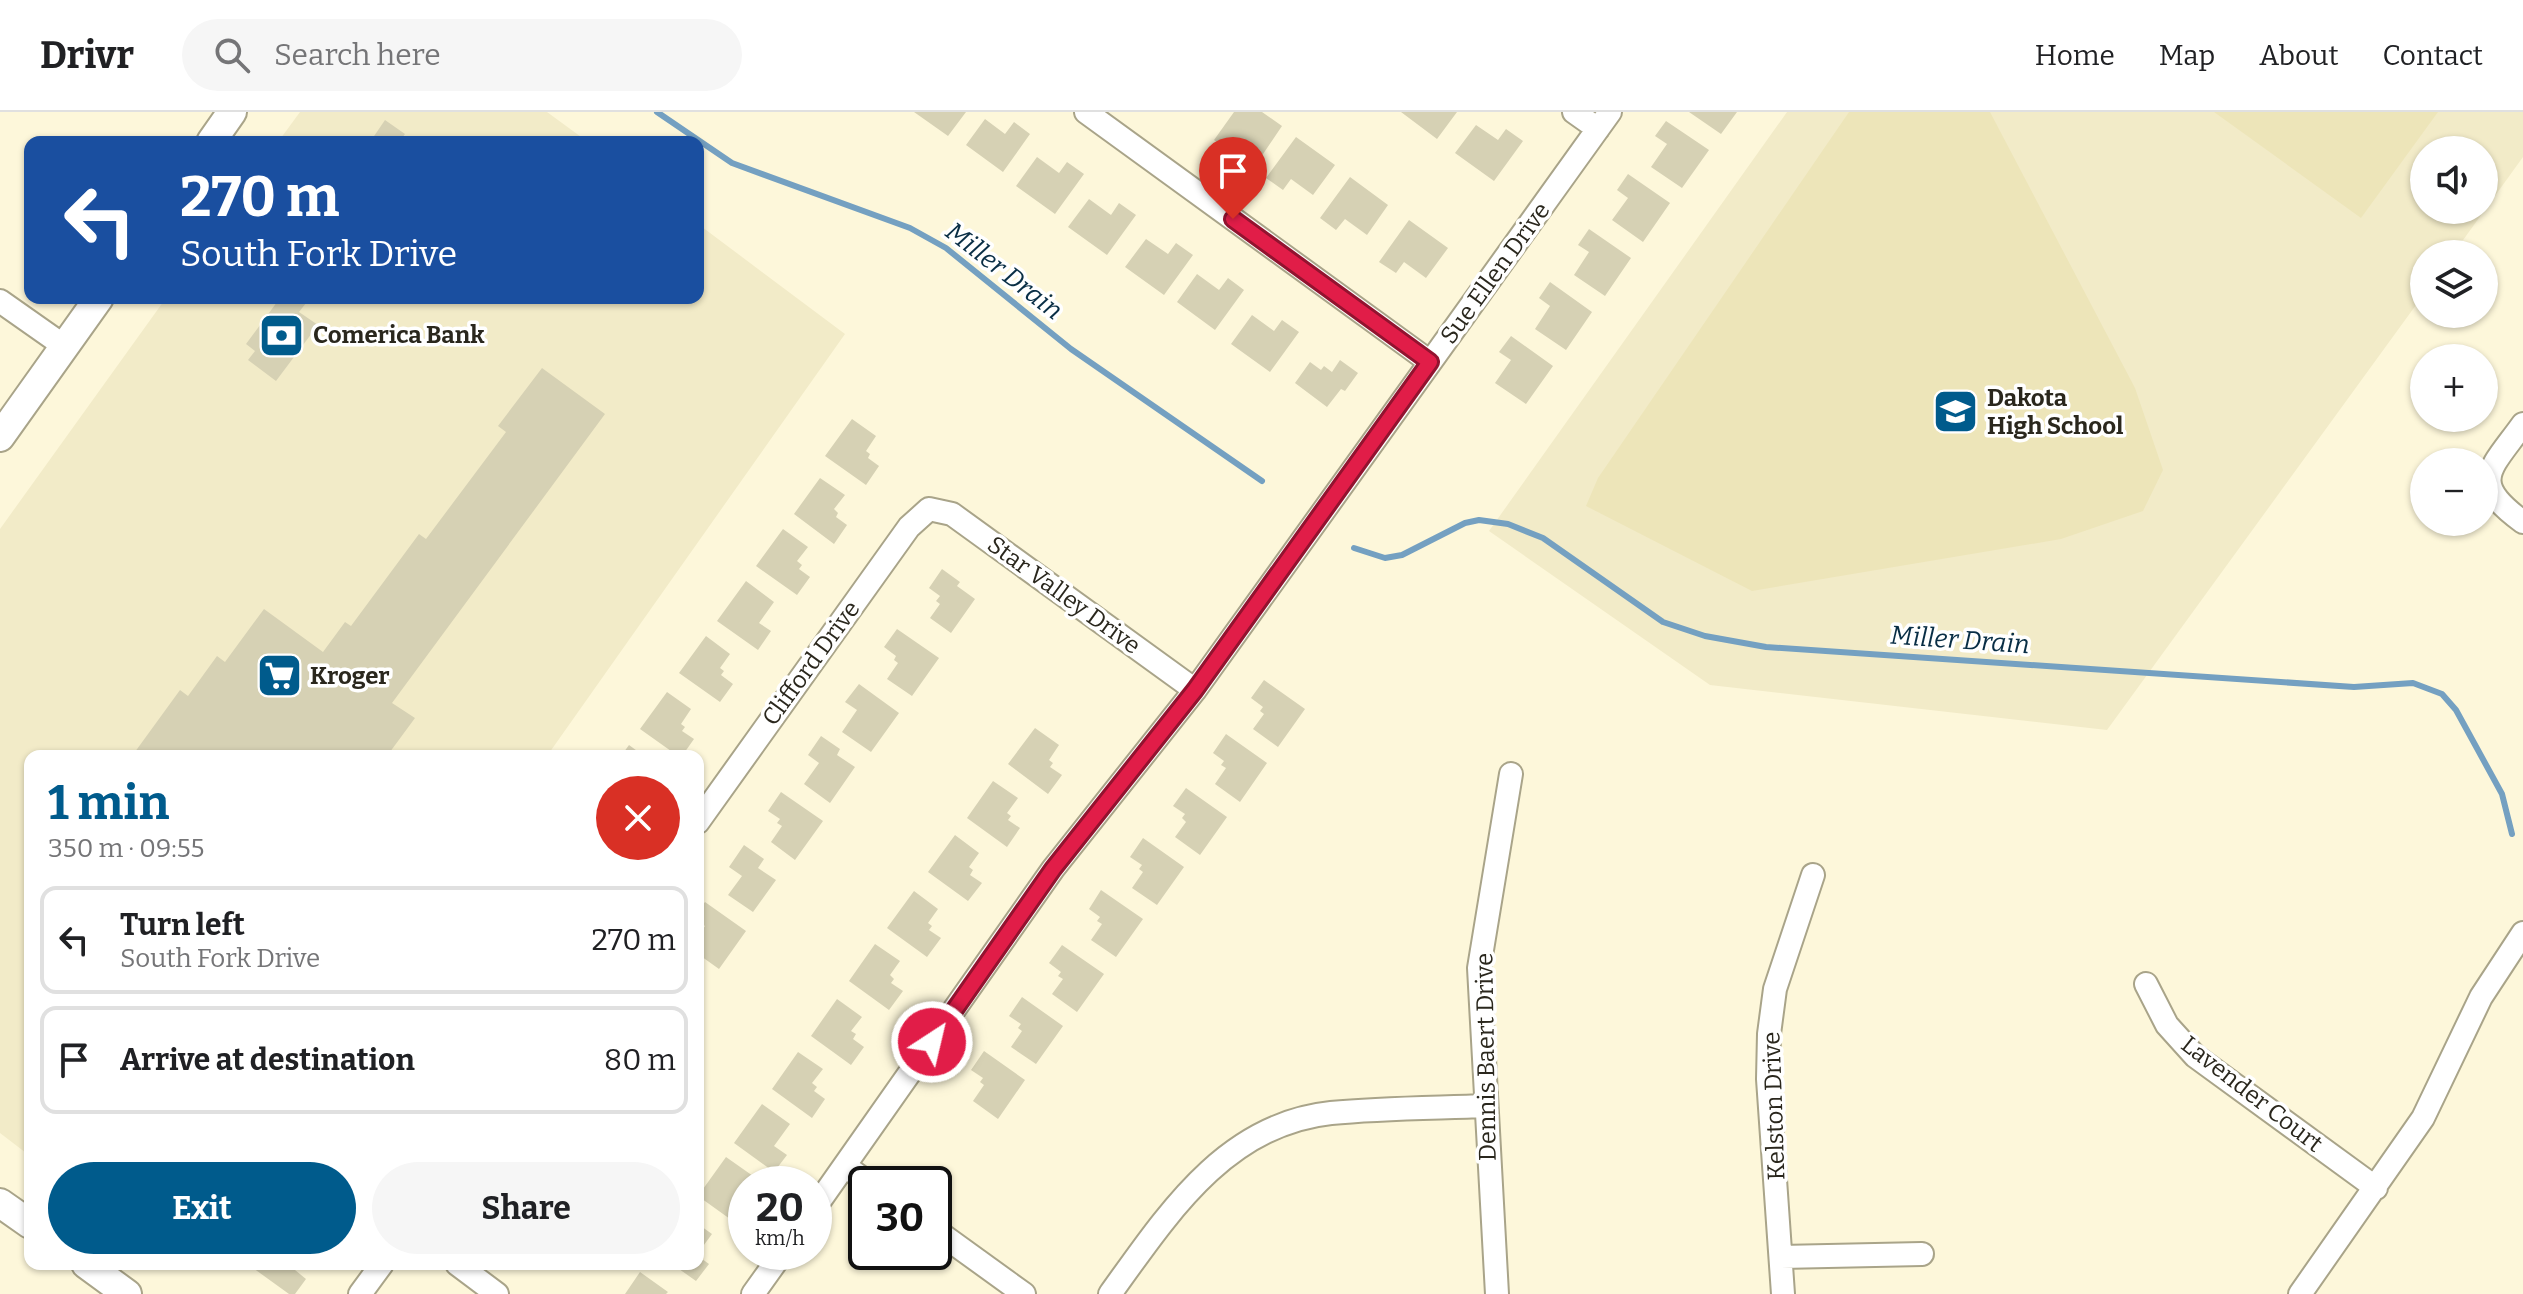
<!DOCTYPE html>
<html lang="en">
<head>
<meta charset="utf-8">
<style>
	:root { --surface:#fff; --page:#f6f6f6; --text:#202124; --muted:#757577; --line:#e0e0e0; --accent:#005b8c }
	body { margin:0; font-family:Bitter,serif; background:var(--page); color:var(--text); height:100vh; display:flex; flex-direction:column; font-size:30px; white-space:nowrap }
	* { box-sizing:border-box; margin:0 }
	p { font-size:26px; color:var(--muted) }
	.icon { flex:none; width:44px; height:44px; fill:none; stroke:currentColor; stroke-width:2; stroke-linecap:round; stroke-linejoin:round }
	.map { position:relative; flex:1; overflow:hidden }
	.details { position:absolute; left:24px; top:638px; width:680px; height:520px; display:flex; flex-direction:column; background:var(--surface); border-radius:16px; box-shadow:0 2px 6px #0004 }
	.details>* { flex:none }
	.top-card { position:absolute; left:24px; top:24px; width:680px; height:168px; border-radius:16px; box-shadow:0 2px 6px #0004; background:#1a4fa0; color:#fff; overflow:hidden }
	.tools { position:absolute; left:2410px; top:24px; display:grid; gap:16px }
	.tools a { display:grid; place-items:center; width:88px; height:88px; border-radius:50%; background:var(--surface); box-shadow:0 2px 6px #0004; font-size:40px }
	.speed { position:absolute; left:728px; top:1054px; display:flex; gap:16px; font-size:40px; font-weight:700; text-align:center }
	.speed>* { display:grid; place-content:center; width:104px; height:104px; border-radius:50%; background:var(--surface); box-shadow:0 2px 6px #0004; line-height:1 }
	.speed small { font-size:20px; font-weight:400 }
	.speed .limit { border:4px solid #111; border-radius:12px; background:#fff; color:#111 }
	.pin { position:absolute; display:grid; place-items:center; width:68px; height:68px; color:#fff; margin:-82px -34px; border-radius:50% 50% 50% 0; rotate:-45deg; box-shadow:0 0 8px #0007 }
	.pin .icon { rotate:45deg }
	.me { position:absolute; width:88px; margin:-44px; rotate:35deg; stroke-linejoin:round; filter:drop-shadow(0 0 6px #0008) }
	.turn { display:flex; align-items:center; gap:28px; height:168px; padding:0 24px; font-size:36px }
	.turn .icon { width:104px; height:104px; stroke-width:2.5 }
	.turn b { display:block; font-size:56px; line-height:68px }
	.round { display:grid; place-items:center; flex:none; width:84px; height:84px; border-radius:42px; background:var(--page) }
	.overview { display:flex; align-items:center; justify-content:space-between; height:136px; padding:0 24px }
	h1 { font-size:48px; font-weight:700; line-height:60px; color:var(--accent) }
	.button { display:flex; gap:16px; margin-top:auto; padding:16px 24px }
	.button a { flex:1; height:92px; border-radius:48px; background:var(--accent); color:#fff; font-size:32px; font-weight:700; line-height:92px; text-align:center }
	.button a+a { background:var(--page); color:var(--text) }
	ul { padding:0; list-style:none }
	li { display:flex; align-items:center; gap:24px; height:108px; margin:0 16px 12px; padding:0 8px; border:4px solid var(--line); border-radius:16px }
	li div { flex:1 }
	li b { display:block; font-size:30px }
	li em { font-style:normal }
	header { display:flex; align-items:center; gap:48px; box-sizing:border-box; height:112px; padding:0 40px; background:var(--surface); border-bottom:2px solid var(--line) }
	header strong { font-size:38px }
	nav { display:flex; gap:44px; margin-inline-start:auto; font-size:28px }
	.search { width:560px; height:72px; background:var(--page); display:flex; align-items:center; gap:20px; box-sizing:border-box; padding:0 28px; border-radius:44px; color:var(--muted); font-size:30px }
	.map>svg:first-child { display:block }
	.built { fill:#f2ebc8; fill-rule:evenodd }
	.green { fill:#ede5b9 }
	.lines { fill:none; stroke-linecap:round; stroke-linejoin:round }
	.stream { stroke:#74a0c1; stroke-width:6 }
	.building { fill:#d6d1b4 }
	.minor-casing { stroke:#a9a489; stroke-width:26 }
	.tertiary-casing { stroke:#a9a489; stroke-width:32 }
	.minor { stroke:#fff; stroke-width:22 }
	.tertiary { stroke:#fff; stroke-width:28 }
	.route-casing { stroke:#92132f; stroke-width:20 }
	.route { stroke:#e11d48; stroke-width:14 }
	.labels { text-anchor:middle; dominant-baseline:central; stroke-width:7; stroke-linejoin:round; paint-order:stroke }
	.street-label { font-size:24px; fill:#2a271d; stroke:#fff }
	.poi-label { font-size:24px; font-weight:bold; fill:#2a271d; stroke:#fff; text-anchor:start }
	.water-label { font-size:26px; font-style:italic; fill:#092e45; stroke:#fff }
</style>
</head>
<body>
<header>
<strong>Drivr</strong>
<div class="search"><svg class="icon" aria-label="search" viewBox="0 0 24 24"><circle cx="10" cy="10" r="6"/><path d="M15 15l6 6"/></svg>Search here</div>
<nav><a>Home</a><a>Map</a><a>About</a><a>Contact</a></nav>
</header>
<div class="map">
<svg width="2523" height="1182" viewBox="0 0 2523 1182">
	<rect width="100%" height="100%" fill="#fdf7da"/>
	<path class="built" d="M 300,0 L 547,0 L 588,30 L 278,30 Z
		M 1787,0 L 2523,0 L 2523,45 L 2453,142 L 2424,142 L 2424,182 L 2107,618 L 1710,573 L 1489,419 ZM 2424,38 L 2484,38 L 2484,98 L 2424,98 Z
		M 698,112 L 845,222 L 547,644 L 30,644 L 30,1044 L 0,1021 L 0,417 L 166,186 L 698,186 Z"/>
	<path class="green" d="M 1849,0 L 1990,0 L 2135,276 L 2163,358 L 2143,399 L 2061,427 L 1752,479 L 1586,394 L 1598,366 Z
		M 2214,0 L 2438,0 L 2361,106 Z"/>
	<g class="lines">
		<path class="stream" d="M 657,0 L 732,51 L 910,116 L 946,136 L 1071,237 L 1262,369
			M 1354,436 L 1385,446 L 1402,443 L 1465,411 L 1479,408 L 1508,412 L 1543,426 L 1663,510 L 1705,524 L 1766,535 L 2354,575 L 2413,571 L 2442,582 L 2456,598 L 2502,682 L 2512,722"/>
	</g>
	<path class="building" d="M 914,0 L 966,0 L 948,24 Z
		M 1234,0 L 1262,0 L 1282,14 L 1261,45 L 1239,29 L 1230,40 L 1214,28 Z
		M 1401,0 L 1457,0 L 1437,27 Z
		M 1689,0 L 1737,0 L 1721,22 Z
		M 985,7 L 1005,22 L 1014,10 L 1030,22 L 1003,60 L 966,33 Z
		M 385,8 L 405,22 L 399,30 L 370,30 Z
		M 1666,9 L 1709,38 L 1682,76 L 1651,55 L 1667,32 L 1655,24 Z
		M 1476,13 L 1498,28 L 1506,17 L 1523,29 L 1494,69 L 1455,41 Z
		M 1296,25 L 1335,53 L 1313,83 L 1291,67 L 1283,78 L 1266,66 Z
		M 1037,45 L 1059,61 L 1067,50 L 1084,62 L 1055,102 L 1016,74 Z
		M 1628,62 L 1670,91 L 1643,130 L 1612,108 L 1628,86 L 1617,78 Z
		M 1350,65 L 1388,93 L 1367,123 L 1345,107 L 1336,118 L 1320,106 Z
		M 1089,87 L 1111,103 L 1119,91 L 1136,103 L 1107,143 L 1068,115 Z
		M 1409,108 L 1448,136 L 1426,166 L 1404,150 L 1396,161 L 1379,150 Z
		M 1589,117 L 1631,146 L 1605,184 L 1574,163 L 1589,140 L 1578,133 Z
		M 1146,127 L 1168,142 L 1176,131 L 1193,143 L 1164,183 L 1125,155 Z
		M 1197,162 L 1219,178 L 1228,166 L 1244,178 L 1215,218 L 1177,190 Z
		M 1550,170 L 1592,200 L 1566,238 L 1535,217 L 1550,194 L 1539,186 Z
		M 280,186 L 310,186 L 299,200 L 318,213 L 276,269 L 248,248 L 255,239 L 246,232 Z
		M 1252,203 L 1274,219 L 1282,208 L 1299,220 L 1270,260 L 1231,232 Z
		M 1511,224 L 1553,254 L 1526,292 L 1495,271 L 1511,248 L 1499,240 Z
		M 1340,248 L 1358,261 L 1345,279 L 1341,277 L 1327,295 L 1295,271 L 1310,250 L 1321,258 L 1324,254 L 1332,260 Z
		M 542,256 L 605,302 L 392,591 L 415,606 L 387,644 L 132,644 L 180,578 L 188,584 L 217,544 L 225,550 L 264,497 L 323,540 L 345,510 L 351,514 L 419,422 L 426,427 L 506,320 L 498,314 Z
		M 852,307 L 876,324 L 866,339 L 870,342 L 868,346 L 879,354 L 866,373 L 825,344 Z
		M 820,366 L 845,383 L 834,397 L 838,401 L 836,405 L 847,413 L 834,432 L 794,402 Z
		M 783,417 L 808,435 L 797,449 L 802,453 L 799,457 L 810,465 L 797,483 L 756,454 Z
		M 942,457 L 960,470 L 957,474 L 975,487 L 951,521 L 930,506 L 940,492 L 936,489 L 940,484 L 929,476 Z
		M 746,469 L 774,490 L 759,511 L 771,519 L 758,538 L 717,509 Z
		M 897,517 L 939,546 L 912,584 L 887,567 L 898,551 L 894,548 L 896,544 L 884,535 Z
		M 706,524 L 730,542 L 720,556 L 724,559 L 721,563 L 733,572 L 720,590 L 679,561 Z
		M 1264,568 L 1305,597 L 1278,635 L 1253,617 L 1264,602 L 1260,599 L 1263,595 L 1251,586 Z
		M 859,572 L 899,601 L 871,640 L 842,620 L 857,598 L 845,590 Z
		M 667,580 L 691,597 L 681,612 L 685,615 L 682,619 L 694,627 L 682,644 L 678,644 L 640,617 Z
		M 1035,616 L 1059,633 L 1049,648 L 1053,651 L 1050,655 L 1062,663 L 1048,682 L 1008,652 Z
		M 1226,622 L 1267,651 L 1240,690 L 1215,672 L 1226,656 L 1221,653 L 1224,649 L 1213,641 Z
		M 821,624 L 840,637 L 837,643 L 855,655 L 830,691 L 804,672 L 819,651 L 808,643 Z
		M 629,633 L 644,644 L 621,644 Z
		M 993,669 L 1018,686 L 1007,701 L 1011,704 L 1008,708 L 1020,716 L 1007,735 L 967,706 Z
		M 1186,676 L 1227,705 L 1200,743 L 1175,725 L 1186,710 L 1182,706 L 1185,702 L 1173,694 Z
		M 781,680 L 823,709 L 795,748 L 771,730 L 782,714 L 777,711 L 780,707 L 768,699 Z
		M 955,723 L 979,741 L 969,755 L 973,758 L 970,763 L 982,771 L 968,789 L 928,760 Z
		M 1143,726 L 1184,755 L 1157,793 L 1132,776 L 1143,760 L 1139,757 L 1142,753 L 1130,745 Z
		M 744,733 L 764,747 L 758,756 L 776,768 L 753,800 L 728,783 L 742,764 L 729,755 Z
		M 1101,778 L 1143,807 L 1116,845 L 1091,828 L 1102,812 L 1097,809 L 1100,805 L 1089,797 Z
		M 914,779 L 938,797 L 928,811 L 932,814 L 929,818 L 941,826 L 927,845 L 887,816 Z
		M 705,790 L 746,819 L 719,857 L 698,842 L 698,824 L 705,814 L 698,809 L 698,799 Z
		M 875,832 L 900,849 L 890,863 L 894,867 L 891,871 L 903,879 L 889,898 L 849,869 Z
		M 1062,833 L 1104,862 L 1077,900 L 1052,882 L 1063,867 L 1058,864 L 1061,860 L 1049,851 Z
		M 1022,885 L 1063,914 L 1036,952 L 1011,935 L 1022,919 L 1018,916 L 1021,912 L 1009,904 Z
		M 837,887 L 862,905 L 851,919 L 856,922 L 853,927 L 864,935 L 851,953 L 811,924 Z
		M 984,939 L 1025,968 L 998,1007 L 973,989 L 984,973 L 980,970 L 983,966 L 971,958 Z
		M 798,940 L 823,957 L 812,971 L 817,975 L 814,979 L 825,987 L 812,1006 L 772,977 Z
		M 762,992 L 790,1012 L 774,1034 L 787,1043 L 774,1060 L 734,1031 Z
		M 726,1045 L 753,1064 L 738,1085 L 746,1091 L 746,1099 L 737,1112 L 698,1084 Z
		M 698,1112 L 712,1122 L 698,1141 Z
		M 698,1144 L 709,1152 L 696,1169 L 672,1152 L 698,1152 Z
		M 256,1152 L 294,1152 L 297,1154 L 295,1158 L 306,1167 L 295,1182 L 289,1182 L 253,1156 Z
		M 640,1160 L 668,1180 L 666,1182 L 625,1182 Z"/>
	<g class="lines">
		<defs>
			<path id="minor" d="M 1086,0 L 1430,250
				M 1574,0 L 1598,17
				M 0,189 L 64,234
				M 2523,312 C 2490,358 2468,370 2523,410
				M 698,710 L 909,415 L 929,397 L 952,402 L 1195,578
				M 2146,872 L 2167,913 L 2195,944 L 2376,1076
				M 845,1054 L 870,1072
				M 814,1097 L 1053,757 L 1195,578 L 1610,0
				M 934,1117 L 1024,1182
				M 1781,1145 L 1922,1142
				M 457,1152 L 497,1182
				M 360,1182 L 382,1152
				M 753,1182 L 783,1140
				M 1110,1182 C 1167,1103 1225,1012 1331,1001 C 1381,996 1434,996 1485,994
				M 1497,1182 L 1479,856 L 1511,662
				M 1783,1182 L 1768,967 L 1769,922 L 1775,877 L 1813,763
				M 2300,1182 L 2423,1006 L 2481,885 L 2523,821"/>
			<path id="tertiary" d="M 211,30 L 232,0
				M 0,325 L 99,186
				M 0,1091 L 30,1112
				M 86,1152 L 127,1182"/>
		</defs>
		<use href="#minor" class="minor-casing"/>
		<use href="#tertiary" class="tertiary-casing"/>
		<use href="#minor" class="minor"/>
		<use href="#tertiary" class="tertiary"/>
	</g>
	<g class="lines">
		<defs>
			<path id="route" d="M 932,930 L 1053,757 L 1195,578 L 1430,250 L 1233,107"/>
		</defs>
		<use href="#route" class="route-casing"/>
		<use href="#route" class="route"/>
	</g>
	<defs>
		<symbol id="bank-square" viewBox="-11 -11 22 22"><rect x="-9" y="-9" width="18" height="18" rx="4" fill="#005b8c" stroke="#fff"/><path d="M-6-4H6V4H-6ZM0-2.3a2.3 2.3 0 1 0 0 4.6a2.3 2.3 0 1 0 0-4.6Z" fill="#fff"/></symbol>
		<symbol id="school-square" viewBox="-11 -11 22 22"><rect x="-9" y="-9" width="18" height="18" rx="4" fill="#005b8c" stroke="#fff"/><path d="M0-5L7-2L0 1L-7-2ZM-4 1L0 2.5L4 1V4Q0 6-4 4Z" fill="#fff"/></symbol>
		<symbol id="supermarket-square" viewBox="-11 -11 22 22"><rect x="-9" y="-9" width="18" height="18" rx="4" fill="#005b8c" stroke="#fff"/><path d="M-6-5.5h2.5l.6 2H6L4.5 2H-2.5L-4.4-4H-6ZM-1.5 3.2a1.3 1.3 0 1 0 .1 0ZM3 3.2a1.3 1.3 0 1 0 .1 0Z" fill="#fff"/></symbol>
	</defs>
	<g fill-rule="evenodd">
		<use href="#bank-square" x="256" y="198" width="51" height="51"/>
		<use href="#school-square" x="1930" y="274" width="51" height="51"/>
		<use href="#supermarket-square" x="254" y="538" width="51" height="51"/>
	</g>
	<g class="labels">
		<g class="street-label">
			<text transform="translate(1495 161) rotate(-54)">Sue Ellen Drive</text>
			<text transform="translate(1064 483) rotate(36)">Star Valley Drive</text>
			<text transform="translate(811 551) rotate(-54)">Clifford Drive</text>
			<text transform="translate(1486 945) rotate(-91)">Dennis Baert Drive</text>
			<text transform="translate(2252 982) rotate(38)">Lavender Court</text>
			<text transform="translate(1774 994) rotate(-92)">Kelston Drive</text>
		</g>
		<g class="poi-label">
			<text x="313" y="223">Comerica Bank</text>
			<text x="1987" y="286">Dakota<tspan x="1987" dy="28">High School</tspan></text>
			<text x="310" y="564">Kroger</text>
		</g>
		<g class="water-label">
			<text transform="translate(1004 159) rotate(38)">Miller Drain</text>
			<text transform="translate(1960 528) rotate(4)">Miller Drain</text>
		</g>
	</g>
</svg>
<div class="tools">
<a><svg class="icon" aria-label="sound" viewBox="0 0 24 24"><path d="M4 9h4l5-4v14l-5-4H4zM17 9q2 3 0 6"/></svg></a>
<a><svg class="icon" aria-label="layers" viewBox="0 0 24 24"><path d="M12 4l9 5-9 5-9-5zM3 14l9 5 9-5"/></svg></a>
<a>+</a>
<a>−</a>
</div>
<div class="speed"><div>20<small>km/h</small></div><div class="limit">30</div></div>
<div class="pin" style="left:1233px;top:107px;background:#d93025"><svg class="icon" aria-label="arrive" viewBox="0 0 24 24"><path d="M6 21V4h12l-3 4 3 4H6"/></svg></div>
<svg class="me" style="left:932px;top:930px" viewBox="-20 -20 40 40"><circle r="17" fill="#e11d48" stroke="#fff" stroke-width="3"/><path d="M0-11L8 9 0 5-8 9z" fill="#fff"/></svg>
<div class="top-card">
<div class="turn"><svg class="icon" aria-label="left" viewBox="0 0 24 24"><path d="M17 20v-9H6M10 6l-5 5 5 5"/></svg><div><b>270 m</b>South Fork Drive</div></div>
</div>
<section class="details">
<div class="overview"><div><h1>1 min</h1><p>350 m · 09:55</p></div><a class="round" style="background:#d93025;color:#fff"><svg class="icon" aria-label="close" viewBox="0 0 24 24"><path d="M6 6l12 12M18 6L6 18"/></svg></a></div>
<ul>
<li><svg class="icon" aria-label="left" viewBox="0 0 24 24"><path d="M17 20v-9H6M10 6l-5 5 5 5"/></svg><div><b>Turn left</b><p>South Fork Drive</p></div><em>270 m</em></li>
<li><svg class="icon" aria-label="arrive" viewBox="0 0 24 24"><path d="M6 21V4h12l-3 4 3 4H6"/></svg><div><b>Arrive at destination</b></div><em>80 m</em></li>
</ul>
<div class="button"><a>Exit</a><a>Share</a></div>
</section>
</div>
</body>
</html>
